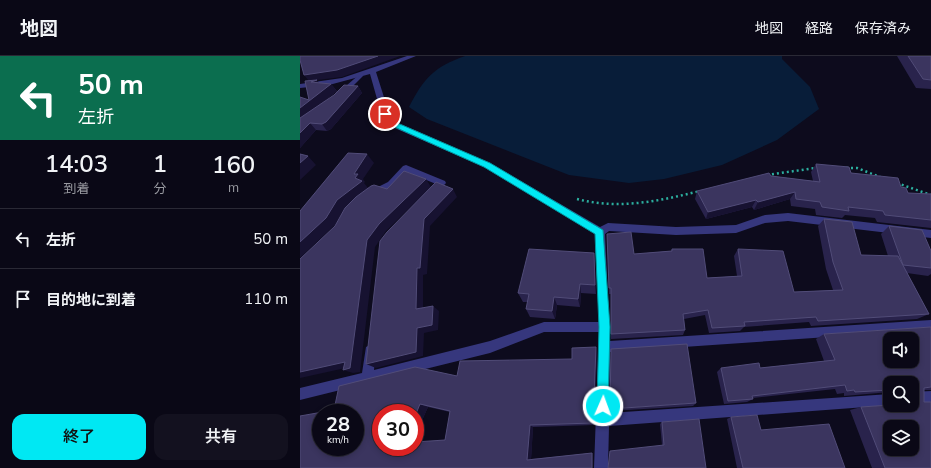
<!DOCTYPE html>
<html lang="ja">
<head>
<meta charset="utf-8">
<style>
	:root { --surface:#0a0816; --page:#13111f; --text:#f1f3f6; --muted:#999aa1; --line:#2a2935; --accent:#00e8f3 }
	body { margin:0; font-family:"Nunito Sans","Noto Sans JP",sans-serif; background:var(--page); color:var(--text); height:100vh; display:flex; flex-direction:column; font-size:15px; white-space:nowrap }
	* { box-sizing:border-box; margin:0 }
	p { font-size:13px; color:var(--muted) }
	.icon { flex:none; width:22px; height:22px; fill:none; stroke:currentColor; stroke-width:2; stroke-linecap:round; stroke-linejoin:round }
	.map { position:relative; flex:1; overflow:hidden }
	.drawer { display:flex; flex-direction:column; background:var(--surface); width:300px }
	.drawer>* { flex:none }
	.banner { background:#0b6e4f; color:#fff; overflow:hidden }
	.fabs { position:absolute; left:583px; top:276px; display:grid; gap:8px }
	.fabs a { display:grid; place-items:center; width:36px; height:36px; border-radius:8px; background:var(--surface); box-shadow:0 2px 6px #0003,0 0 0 1px var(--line); font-size:20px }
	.speed { position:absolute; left:12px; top:348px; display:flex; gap:8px; font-size:20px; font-weight:700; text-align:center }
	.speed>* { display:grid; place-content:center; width:52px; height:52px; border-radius:50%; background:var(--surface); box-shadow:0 2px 6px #0003,0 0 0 1px var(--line); line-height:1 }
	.speed small { font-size:10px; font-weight:400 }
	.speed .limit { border:6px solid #d22; background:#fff; color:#111 }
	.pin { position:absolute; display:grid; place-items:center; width:34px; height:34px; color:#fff; margin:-17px; border:2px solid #fff; border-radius:50%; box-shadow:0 1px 4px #0007 }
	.me { position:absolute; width:44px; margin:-22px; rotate:2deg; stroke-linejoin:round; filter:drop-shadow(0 0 3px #0008) }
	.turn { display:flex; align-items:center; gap:14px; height:84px; padding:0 12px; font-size:18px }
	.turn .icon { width:52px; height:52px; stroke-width:2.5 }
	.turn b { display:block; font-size:28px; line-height:34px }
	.eta { display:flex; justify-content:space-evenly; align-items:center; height:68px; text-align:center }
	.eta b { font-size:24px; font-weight:600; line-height:28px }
	.primary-button { display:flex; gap:8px; margin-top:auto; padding:8px 12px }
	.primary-button a { flex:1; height:46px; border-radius:12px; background:var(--accent); color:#111; font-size:16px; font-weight:600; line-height:46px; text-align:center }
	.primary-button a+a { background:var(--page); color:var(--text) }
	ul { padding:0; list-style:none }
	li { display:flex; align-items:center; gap:12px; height:60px; padding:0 12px; border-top:1px solid var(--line) }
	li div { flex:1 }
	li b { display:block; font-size:15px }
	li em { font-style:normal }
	header { display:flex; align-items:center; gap:24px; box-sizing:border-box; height:56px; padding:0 20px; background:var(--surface); border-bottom:1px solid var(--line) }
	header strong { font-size:19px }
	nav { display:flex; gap:22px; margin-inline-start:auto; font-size:14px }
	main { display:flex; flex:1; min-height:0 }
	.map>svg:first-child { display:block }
	.water { fill:#081d39 }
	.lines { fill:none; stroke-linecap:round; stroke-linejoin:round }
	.path { stroke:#2caf9f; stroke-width:2.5; stroke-dasharray:2 3; stroke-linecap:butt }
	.service { fill:#36377d; fill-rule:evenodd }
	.minor { fill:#36377d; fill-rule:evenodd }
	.wall { fill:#29234c; fill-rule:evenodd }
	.shaded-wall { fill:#171231 }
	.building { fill:#3b355f; stroke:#514c78; fill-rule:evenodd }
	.route { fill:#00e8f3; stroke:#00979e }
</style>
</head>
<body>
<header>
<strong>地図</strong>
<nav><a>地図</a><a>経路</a><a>保存済み</a></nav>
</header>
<main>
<section class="drawer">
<div class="banner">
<div class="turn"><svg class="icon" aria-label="left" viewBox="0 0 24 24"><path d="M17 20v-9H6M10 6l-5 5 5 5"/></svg><div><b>50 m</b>左折</div></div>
</div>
<div class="eta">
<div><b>14:03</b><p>到着</p></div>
<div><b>1</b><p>分</p></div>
<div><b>160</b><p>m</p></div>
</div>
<ul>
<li><svg class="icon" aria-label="left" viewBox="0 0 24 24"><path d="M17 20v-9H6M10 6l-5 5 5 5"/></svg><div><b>左折</b></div><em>50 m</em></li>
<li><svg class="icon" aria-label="arrive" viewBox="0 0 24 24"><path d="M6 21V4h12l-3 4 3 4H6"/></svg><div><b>目的地に到着</b></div><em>110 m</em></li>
</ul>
<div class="primary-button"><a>終了</a><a>共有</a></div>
</section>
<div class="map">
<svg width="631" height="412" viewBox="0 0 631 412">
	<rect width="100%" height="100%" fill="#0d0b1d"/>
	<path class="water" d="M 165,0 L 482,0 L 482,3 L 510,31 L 519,53 L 477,84 L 422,109 L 364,123 L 329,127 L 269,119 L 127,63 L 109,51 C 124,22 134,11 165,0 Z"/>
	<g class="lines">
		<path class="path" d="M 546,112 L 557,112 L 580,121
			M 467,119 L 515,112
			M 597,127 L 631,139
			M 277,143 C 319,154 359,145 400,135"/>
		<path class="service" d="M 61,17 L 63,18 L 63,20 L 43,40 L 39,40 L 39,36 Z"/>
		<path class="minor" d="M 107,0 L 116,0 L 76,16 L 89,57 L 96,66 L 190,107 L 300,171 L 308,167 L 376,171 L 436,169 L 465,159 L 488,157 L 631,174 L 631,182 L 488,165 L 465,167 L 436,177 L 376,179 L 309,175 L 305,178 L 310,285 L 631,264 L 631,274 L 310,296 L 309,357 L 590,338 L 590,349 L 593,349 L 309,370 L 308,412 L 294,412 L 299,276 L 244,276 L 190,297 L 0,344 L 0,332 L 62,317 L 66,291 L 70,289 L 74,291 L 76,295 L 74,314 L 190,285 L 244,266 L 299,266 L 295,178 L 184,111 L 90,70 L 81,57 L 70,18 L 29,29 L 0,32 L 0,28 L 42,22 Z
			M 106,109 L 145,125 L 146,127 L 134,140 L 131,141 L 127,138 L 136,128 L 107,116 C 100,124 80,144 68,140 L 67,138 L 68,136 L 88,126 L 103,110 Z
			M 631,335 L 631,347 L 612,348 L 612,336 Z"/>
	</g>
	<path class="wall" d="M 597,0 L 631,0 L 631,33 L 616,32 Z
		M 42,21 L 15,24 L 19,27 L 31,28 L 37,35 L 18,50 L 58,30 L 62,37 L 31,73 L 27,75 L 16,74 L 0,92 L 0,41 L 9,44 L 5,25 Z
		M 516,108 L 551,117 L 601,131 L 608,137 L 631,138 L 631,172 L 577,166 L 575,162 L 545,159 L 542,162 L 516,159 L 515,153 L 491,150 L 490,143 L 454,154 L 452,151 L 406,163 L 395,143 L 397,135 L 471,120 L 513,125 L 511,116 Z
		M 524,163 L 561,199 L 588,200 L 581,178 L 589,170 L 631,195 L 631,218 L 628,220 L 607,217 L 629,258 L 617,263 L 511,270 L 509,266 L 444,271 L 440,275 L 409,277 L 405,259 L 384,263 L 385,274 L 383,279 L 311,283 L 311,238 L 309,238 L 307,178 L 334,198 L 371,195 L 372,193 L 407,222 L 437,220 L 434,200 L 438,193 L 494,236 L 533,234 L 526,213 L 518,170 Z
		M 294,197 L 296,238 L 281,237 L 280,251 L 257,249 L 255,263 L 230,261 L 226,253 L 228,246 L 223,246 L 218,237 Z
		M 631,271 L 631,334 L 624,334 L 624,346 L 631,412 L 572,412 L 550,354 L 561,351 L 612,349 L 612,327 L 590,327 L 590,337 L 590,336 L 544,340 L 544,337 L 537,338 L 535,333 L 453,342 L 453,343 L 447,346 L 424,348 L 417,316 L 421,312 L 460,312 L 524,305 L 516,283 L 524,278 Z
		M 297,296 L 294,369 L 233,371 L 231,403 L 293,397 L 293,412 L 0,412 L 34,354 L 157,320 L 272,303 ZM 128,351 L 150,356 L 145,384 L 81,391 L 115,357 L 115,380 Z
		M 396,347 L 393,350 L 311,355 L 310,353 Z
		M 431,361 L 461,374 L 545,412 L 437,412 L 427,363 Z
		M 362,366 L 406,412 L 362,389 L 360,368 Z"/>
	<path class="shaded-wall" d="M 78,0 L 100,0 L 42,21 L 9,25 L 4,19 Z
		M 17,24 L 22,31 L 11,26 Z
		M 31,28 L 37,35 L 0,64 L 0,52 Z
		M 58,30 L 62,37 L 31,73 L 27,75 L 22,68 Z
		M 10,67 L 16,74 L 0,92 L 0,77 Z
		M 67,98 L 74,107 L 63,123 L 65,126 L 64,127 L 69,133 L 45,152 L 35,169 L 0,202 L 0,186 L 37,144 L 55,122 L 54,118 Z
		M 8,100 L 16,109 L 0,124 L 0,107 Z
		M 126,123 L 131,131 L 86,175 L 75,191 L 60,316 L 53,317 L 43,314 L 50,311 L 0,322 L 0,316 L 67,184 L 79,168 Z
		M 153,133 L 157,141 L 130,170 L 127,218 L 123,219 L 123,259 L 116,253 L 117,212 L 124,163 Z
		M 495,136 L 490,143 L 454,154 L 458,146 Z
		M 456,144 L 452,151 L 406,163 L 408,156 Z
		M 294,197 L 295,207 L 296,238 L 295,229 Z
		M 280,228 L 281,237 L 280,251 L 278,243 Z
		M 254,241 L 257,249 L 255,263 L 252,255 Z
		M 133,250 L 139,255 L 138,274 L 124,277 L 123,300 L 76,312 L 66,308 L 117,272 Z
		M 296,291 L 297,296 L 294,369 L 293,367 Z
		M 120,348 L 128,351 L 115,380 L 115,360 Z
		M 230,369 L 233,371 L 231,404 L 227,404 Z
		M 292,397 L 293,397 L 293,412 L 292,412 Z"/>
	<path class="building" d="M 0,0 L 78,0 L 37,14 L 4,19 L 0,4 Z
		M 608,0 L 631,0 L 631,24 L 623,23 Z
		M 17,24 L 11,26 L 31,28 L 0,52 L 0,41 L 9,44 L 5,25 Z
		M 44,29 L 58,30 L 26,66 L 22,68 L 10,67 L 0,77 L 0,62 L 34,39 Z
		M 48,97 L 67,98 L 54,118 L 58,118 L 55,122 L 62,125 L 37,144 L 26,162 L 0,186 L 0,155 Z
		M 0,98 L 8,100 L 0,107 Z
		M 516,108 L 549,111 L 551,117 L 598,122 L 601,131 L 606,132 L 608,137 L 631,138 L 631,164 L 585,159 L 583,155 L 548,151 L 549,155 L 522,151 L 520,146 L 496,143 L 495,136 L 458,146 L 456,144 L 408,156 L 397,135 L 469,117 L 471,120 L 520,126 Z
		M 104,115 L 126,123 L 79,168 L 67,184 L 50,312 L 43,314 L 45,306 L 0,316 L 0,203 L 35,170 L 45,152 L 56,141 L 71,130 L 74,129 L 87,133 Z
		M 136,126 L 153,133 L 124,163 L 120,212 L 117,212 L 116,253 L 133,250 L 132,269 L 117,272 L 116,296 L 66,308 L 80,185 L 87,176 Z
		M 524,163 L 552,166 L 561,199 L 598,200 L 629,258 L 518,265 L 516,261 L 444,266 L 445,270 L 412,272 L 408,254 L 383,258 L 385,274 L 311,278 L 311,232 L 309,232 L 307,178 L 331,176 L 334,198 L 372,195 L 372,193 L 403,193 L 407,222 L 442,220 L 438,193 L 483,195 L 494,236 L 543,234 L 533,206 Z
		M 589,170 L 622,174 L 631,195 L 631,212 L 603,209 Z
		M 229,193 L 294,197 L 295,229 L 280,228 L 278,243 L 254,241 L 252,255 L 226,253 L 229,238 L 218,237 Z
		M 631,271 L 631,331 L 624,332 L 624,346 L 631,346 L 631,412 L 585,412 L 561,351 L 590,349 L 612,349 L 612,327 L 590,327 L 590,334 L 555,336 L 554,334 L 547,335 L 545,329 L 452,340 L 453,343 L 428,345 L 421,312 L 459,307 L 460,312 L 535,304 L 524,278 ZM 590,283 L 612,283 L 612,305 L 590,305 ZM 590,371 L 612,371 L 612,393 L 590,393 Z
		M 387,288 L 396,347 L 310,353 L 311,293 Z
		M 296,291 L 293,367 L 230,369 L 227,404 L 292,397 L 292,412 L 0,412 L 0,360 L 34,354 L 39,330 L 115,311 L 157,320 L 160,305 L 272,303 L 272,292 ZM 120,348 L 150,355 L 145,384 L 115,386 L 115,391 L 81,391 L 81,357 L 115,357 L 115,360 ZM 21,357 L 55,357 L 55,391 L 21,391 Z
		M 457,359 L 461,374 L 529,368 L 545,412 L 443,412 L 431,361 Z
		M 399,363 L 406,412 L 308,412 L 310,395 L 364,389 L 362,366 Z"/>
	<path class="route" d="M 82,56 L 87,56 L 95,66 L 190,107 L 303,174 L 310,271 L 308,350 L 307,354 L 303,355 L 299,354 L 297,350 L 299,271 L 295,178 L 184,111 L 90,69 L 81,58 Z"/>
</svg>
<div class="fabs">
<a><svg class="icon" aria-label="sound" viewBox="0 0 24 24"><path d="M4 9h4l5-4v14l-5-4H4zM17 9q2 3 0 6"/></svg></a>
<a><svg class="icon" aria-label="search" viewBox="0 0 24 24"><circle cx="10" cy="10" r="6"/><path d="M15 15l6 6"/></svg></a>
<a><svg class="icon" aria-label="layers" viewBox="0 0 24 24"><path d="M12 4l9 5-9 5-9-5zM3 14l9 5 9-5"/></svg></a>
</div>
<div class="speed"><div>28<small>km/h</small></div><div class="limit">30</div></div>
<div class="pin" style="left:85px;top:58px;background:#d93025"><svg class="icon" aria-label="arrive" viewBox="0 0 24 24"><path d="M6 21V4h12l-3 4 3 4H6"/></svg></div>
<svg class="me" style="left:303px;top:350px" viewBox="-20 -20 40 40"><circle r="17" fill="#00e8f3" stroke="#fff" stroke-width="3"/><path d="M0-11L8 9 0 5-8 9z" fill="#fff"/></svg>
</div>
</main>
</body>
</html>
